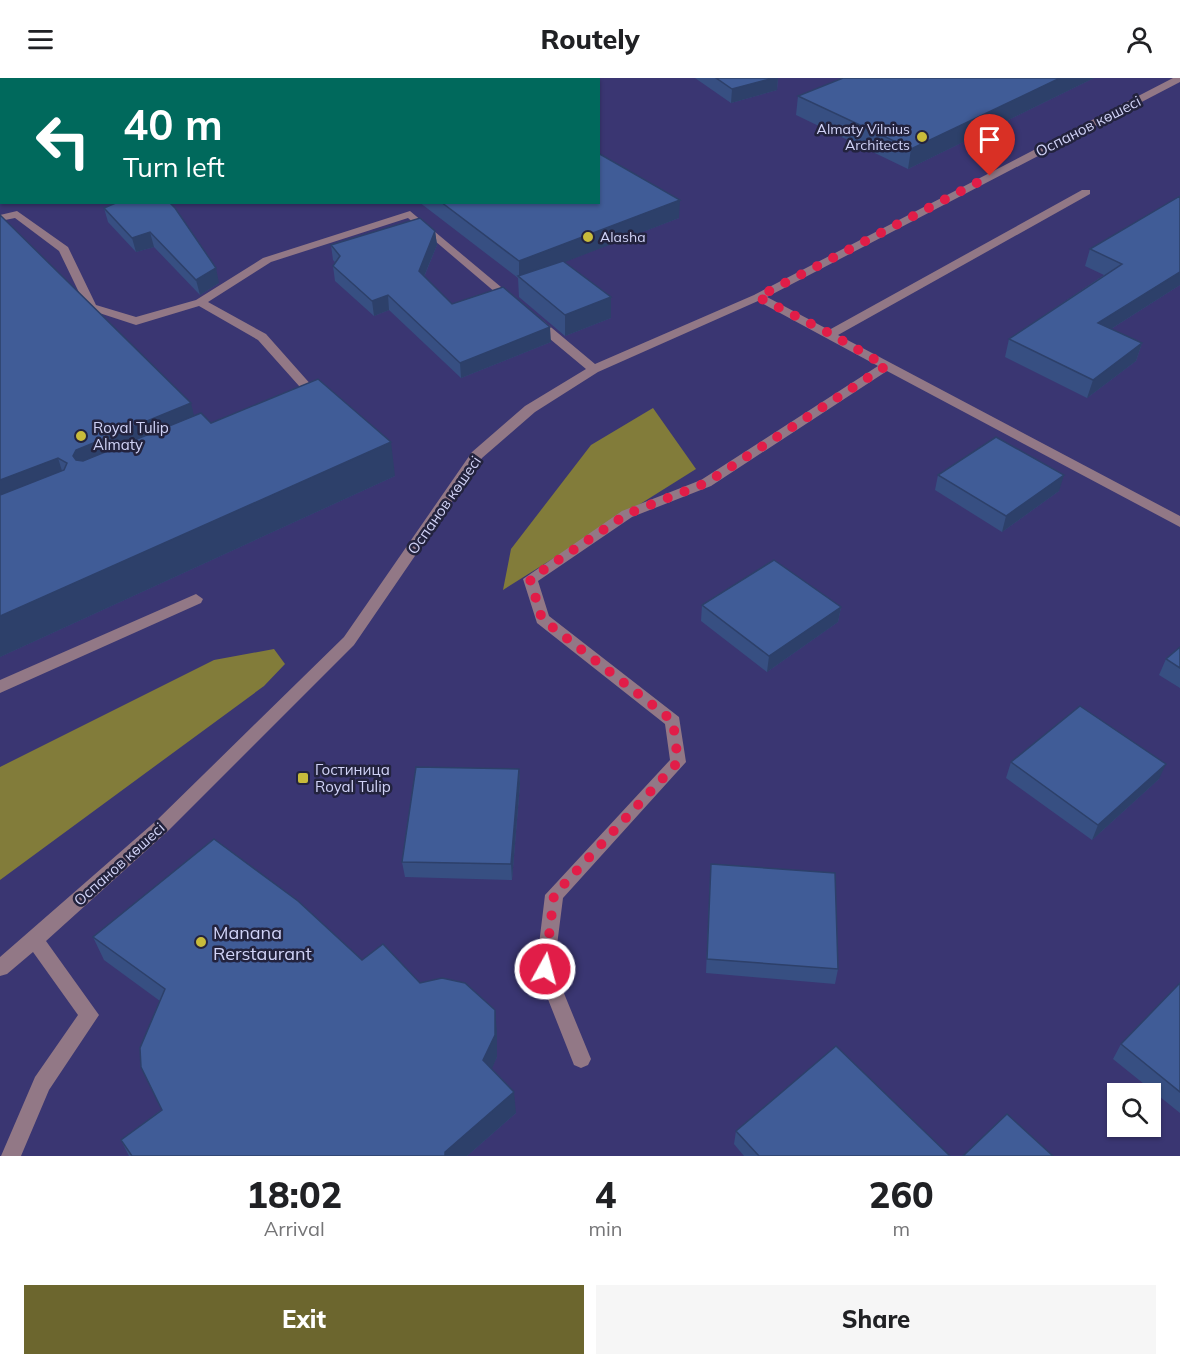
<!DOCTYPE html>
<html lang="en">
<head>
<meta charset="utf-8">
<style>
	:root { --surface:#fff; --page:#f6f6f6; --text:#202124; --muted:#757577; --accent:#6c662e }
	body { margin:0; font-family:Mulish,sans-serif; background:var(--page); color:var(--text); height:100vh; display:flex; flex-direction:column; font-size:22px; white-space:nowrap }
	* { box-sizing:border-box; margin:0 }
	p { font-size:20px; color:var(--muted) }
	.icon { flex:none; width:33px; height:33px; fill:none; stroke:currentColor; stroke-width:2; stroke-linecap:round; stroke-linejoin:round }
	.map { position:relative; height:1078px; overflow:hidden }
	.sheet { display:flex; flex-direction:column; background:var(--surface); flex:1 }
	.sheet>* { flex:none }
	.hud { position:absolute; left:0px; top:0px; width:600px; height:126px; box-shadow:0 2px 4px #0004; background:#00695c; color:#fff; overflow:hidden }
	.tools { position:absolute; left:1107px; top:1005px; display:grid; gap:12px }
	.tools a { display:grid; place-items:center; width:54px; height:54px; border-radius:0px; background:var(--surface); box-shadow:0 2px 4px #0004; font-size:30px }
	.pin { position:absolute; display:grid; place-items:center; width:51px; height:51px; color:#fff; margin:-62px -26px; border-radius:50% 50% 50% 0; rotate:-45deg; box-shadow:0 0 6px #0007 }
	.pin .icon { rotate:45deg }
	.me { position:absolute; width:66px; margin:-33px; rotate:7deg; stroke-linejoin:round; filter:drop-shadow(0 0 4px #0008) }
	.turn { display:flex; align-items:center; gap:21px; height:126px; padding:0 24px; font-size:27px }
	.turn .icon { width:78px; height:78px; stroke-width:2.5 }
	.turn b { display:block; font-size:42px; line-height:51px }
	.eta { display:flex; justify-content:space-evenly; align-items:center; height:102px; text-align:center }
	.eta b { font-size:36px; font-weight:800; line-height:42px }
	.action { display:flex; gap:12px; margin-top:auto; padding:12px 24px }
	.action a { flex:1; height:69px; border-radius:0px; background:var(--accent); color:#fff; font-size:24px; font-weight:800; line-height:69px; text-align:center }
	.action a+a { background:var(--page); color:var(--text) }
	header { display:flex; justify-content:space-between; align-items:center; height:78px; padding:0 24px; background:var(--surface); font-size:27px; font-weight:800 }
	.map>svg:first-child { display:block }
	.forest { fill:#827c3a }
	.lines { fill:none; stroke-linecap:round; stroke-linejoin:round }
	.minor { fill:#927886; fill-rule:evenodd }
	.wall { fill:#374f82 }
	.shaded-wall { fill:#2d406a }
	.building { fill:#405c97; stroke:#2d406a; stroke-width:1.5 }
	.route { stroke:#e11d48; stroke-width:10; stroke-dasharray:0 18 }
	.poi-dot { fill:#c8bb3b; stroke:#23233e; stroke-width:2 }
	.labels { text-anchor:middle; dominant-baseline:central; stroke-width:5; stroke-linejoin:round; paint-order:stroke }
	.far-poi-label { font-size:14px; fill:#d1d3f7; stroke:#23233e; text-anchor:end }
	.street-label { font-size:15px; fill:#d1d3f7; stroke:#23233e }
	.poi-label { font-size:15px; fill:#d1d3f7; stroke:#23233e; text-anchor:start }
	.near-poi-label { font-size:18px; fill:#d1d3f7; stroke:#23233e; text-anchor:start }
</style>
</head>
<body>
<header><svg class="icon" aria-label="menu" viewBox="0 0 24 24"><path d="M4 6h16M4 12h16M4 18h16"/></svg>Routely<svg class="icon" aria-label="person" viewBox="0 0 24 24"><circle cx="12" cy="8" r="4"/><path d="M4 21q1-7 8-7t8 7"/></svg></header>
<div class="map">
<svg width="1180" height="1078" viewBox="0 0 1180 1078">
	<rect width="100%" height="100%" fill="#3a3672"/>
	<path class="forest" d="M 653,330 L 696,391 L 503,512 L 511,471 L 591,367 Z
		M 274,571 L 285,586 L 264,608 L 0,802 L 0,689 L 214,582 Z"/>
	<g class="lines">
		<path class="minor" d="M 1173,0 L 1180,0 L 1180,4 L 767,219 L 829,252 L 1082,112 L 1090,112 L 1090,116 L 838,257 L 1180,438 L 1180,449 L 887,293 L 711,408 L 632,439 L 538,503 L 549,538 L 679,639 L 686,684 L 563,820 L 554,891 L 591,981 L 588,987 L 581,990 L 574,987 L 536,891 L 545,817 L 670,682 L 665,646 L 537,545 L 523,501 L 622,433 L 701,402 L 878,288 L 758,223 L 598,294 L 535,334 L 482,380 L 354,567 L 169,752 L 46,863 L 99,937 L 49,1012 L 21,1078 L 1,1078 L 35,999 L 78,937 L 33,874 L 7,896 L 0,898 L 0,879 L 157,742 L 344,559 L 472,374 L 525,328 L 586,291 L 532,246 L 532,240 L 540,240 L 595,286 L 754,217 Z
			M 17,133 L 68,169 L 96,227 L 136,239 L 196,222 L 263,180 L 410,133 L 519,224 L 513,227 L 509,226 L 408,140 L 271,184 L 208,224 L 266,256 L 321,318 L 313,323 L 309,322 L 308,318 L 258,262 L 199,228 L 136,247 L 87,231 L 59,173 L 15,140 L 0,143 L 0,137 Z
			M 196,516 L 203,521 L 201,525 L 0,615 L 0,602 Z"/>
	</g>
	<path class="wall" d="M 695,0 L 778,0 L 777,12 L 731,25 Z
		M 1094,0 L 908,91 L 796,37 L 798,18 Z
		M 1180,118 L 1180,207 L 1111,251 L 1142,265 L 1136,283 L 1087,320 L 1005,279 L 1009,261 L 1104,197 L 1085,188 L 1090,171 Z
		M 118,124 L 219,205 L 200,217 L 154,169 L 136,174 L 108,144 L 104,130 Z
		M 419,124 L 598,124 L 679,140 L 564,184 L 611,240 L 565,258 L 519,219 L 518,200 Z
		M 0,137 L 194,338 L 211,345 L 395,398 L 0,579 Z
		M 435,153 L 437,167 L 424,199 L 452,226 L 551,264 L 461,300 L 389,232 L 374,238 L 335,203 L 333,188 L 335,184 L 333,182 L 331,167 Z
		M 938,397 L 1059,413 L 1002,454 L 935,412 Z
		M 702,527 L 841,529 L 838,544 L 767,594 L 701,543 Z
		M 1180,569 L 1180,610 L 1159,597 L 1166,581 Z
		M 1011,684 L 1159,701 L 1092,762 L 1006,700 Z
		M 519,691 L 520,706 L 512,802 L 405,799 L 402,784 Z
		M 711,786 L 838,891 L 835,906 L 706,895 L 710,801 Z
		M 93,859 L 362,882 L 420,905 L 497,954 L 497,979 L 491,991 L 516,1035 L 467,1078 L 129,1078 L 121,1062 L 161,1032 L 160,923 L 104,882 Z
		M 1180,905 L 1180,1035 L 1113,981 L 1121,966 Z
		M 736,1053 L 950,1078 L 744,1078 L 734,1066 Z"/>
	<path class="shaded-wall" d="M 774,0 L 778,0 L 777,12 L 731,25 L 732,11 Z
		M 1060,0 L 1094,0 L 908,91 L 911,71 Z
		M 680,122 L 679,140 L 521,201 L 519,199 L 519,183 Z
		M 435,153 L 437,167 L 420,208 L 419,193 Z
		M 150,154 L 154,169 L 136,174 L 132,160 Z
		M 216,190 L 219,205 L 200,217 L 196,202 Z
		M 1180,194 L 1180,207 L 1092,263 L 1098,245 Z
		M 388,217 L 389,232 L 374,238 L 372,223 Z
		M 611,219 L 611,240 L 565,258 L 565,237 Z
		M 550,249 L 551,264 L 461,300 L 460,285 Z
		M 1142,265 L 1136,283 L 1087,320 L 1093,302 Z
		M 191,325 L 199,359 L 87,406 L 73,378 L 76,372 Z
		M 391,364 L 395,398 L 0,579 L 0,538 Z
		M 58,380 L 69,415 L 0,442 L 0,402 Z
		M 1064,397 L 1059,413 L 1002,454 L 1006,438 Z
		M 841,529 L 838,544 L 767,594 L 769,578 Z
		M 1166,686 L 1159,701 L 1092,762 L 1098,747 Z
		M 519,691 L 520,706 L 512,802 L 511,786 Z
		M 495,932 L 497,954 L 497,979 L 486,1004 L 483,982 Z
		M 514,1014 L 516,1035 L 467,1078 L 445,1078 L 445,1074 Z"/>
	<path class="building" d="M 716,0 L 774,0 L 732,11 Z
		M 843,0 L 1060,0 L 911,71 L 798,18 Z
		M 598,75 L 680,122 L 519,183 L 441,124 L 598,124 Z
		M 1180,118 L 1180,194 L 1098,245 L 1142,265 L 1093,302 L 1009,261 L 1122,186 L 1090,171 Z
		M 118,124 L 169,124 L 175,130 L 216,190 L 196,202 L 150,154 L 132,160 L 104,130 Z
		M 0,137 L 191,325 L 76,372 L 73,378 L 76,382 L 83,383 L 201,335 L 211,345 L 318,301 L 391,364 L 0,538 L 0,417 L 64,392 L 67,385 L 58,380 L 0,402 Z
		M 420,140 L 435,153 L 419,193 L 452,226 L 503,209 L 550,249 L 460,285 L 388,217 L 372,223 L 333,188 L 340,178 L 331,167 Z
		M 563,183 L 611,219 L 565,237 L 518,198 Z
		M 996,359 L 1064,397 L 1006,438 L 938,397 Z
		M 774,482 L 841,529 L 769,578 L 702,527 Z
		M 1180,569 L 1180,590 L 1166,581 Z
		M 1080,628 L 1166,686 L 1098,747 L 1011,684 Z
		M 416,689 L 519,691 L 511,786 L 402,784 Z
		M 214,761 L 298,823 L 362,882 L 383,866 L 420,905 L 442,900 L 465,905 L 495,932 L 495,957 L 483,982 L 514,1014 L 445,1074 L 445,1078 L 132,1078 L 121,1062 L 162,1032 L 141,989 L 140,970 L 165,911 L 93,859 Z
		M 711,786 L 835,795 L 838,891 L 707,881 Z
		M 1180,905 L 1180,1014 L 1121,966 Z
		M 836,968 L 950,1078 L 759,1078 L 736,1053 Z
		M 1007,1036 L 1053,1078 L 963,1078 Z"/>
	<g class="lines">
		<path class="route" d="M 545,891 L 554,817 L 678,684 L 673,643 L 542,541 L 530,501 L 627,436 L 706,405 L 886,288 L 831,256 L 758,219 L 990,98"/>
	</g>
	<g class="poi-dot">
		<circle cx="922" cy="59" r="6"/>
		<circle cx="588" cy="159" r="6"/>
		<circle cx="81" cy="358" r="6"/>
		<rect x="297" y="694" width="12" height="12" rx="3"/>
		<circle cx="201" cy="864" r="6"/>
	</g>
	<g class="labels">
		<g class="far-poi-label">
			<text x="910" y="51">Almaty Vilnius<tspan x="910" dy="16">Architects</tspan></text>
			<text x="600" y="159" text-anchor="start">Alasha</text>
		</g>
		<g class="street-label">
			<text transform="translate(1088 48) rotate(-27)">Оспанов көшесі</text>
			<text transform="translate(444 427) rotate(-55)">Оспанов көшесі</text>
			<text transform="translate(119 786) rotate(-42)">Оспанов көшесі</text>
		</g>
		<g class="poi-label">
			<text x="93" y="349">Royal Tulip<tspan x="93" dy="17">Almaty</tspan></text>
			<text x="315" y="691">Гостиница<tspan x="315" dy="17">Royal Tulip</tspan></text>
		</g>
		<g class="near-poi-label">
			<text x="213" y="854">Manana<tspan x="213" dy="21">Rerstaurant</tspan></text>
		</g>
	</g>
</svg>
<div class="tools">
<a><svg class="icon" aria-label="search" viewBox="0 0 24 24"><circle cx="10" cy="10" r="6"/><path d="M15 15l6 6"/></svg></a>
</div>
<div class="pin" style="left:990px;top:98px;background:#d93025"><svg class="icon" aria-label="arrive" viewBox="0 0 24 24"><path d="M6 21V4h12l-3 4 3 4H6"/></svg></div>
<svg class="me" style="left:545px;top:891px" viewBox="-20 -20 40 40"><circle r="17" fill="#e11d48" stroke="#fff" stroke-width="3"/><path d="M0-11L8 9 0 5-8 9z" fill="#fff"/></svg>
<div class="hud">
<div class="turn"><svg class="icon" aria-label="left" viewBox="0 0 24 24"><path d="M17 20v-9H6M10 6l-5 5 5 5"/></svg><div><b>40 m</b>Turn left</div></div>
</div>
</div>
<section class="sheet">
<div class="eta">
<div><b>18:02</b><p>Arrival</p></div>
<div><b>4</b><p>min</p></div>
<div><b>260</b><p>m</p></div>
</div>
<div class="action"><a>Exit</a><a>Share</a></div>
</section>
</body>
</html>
